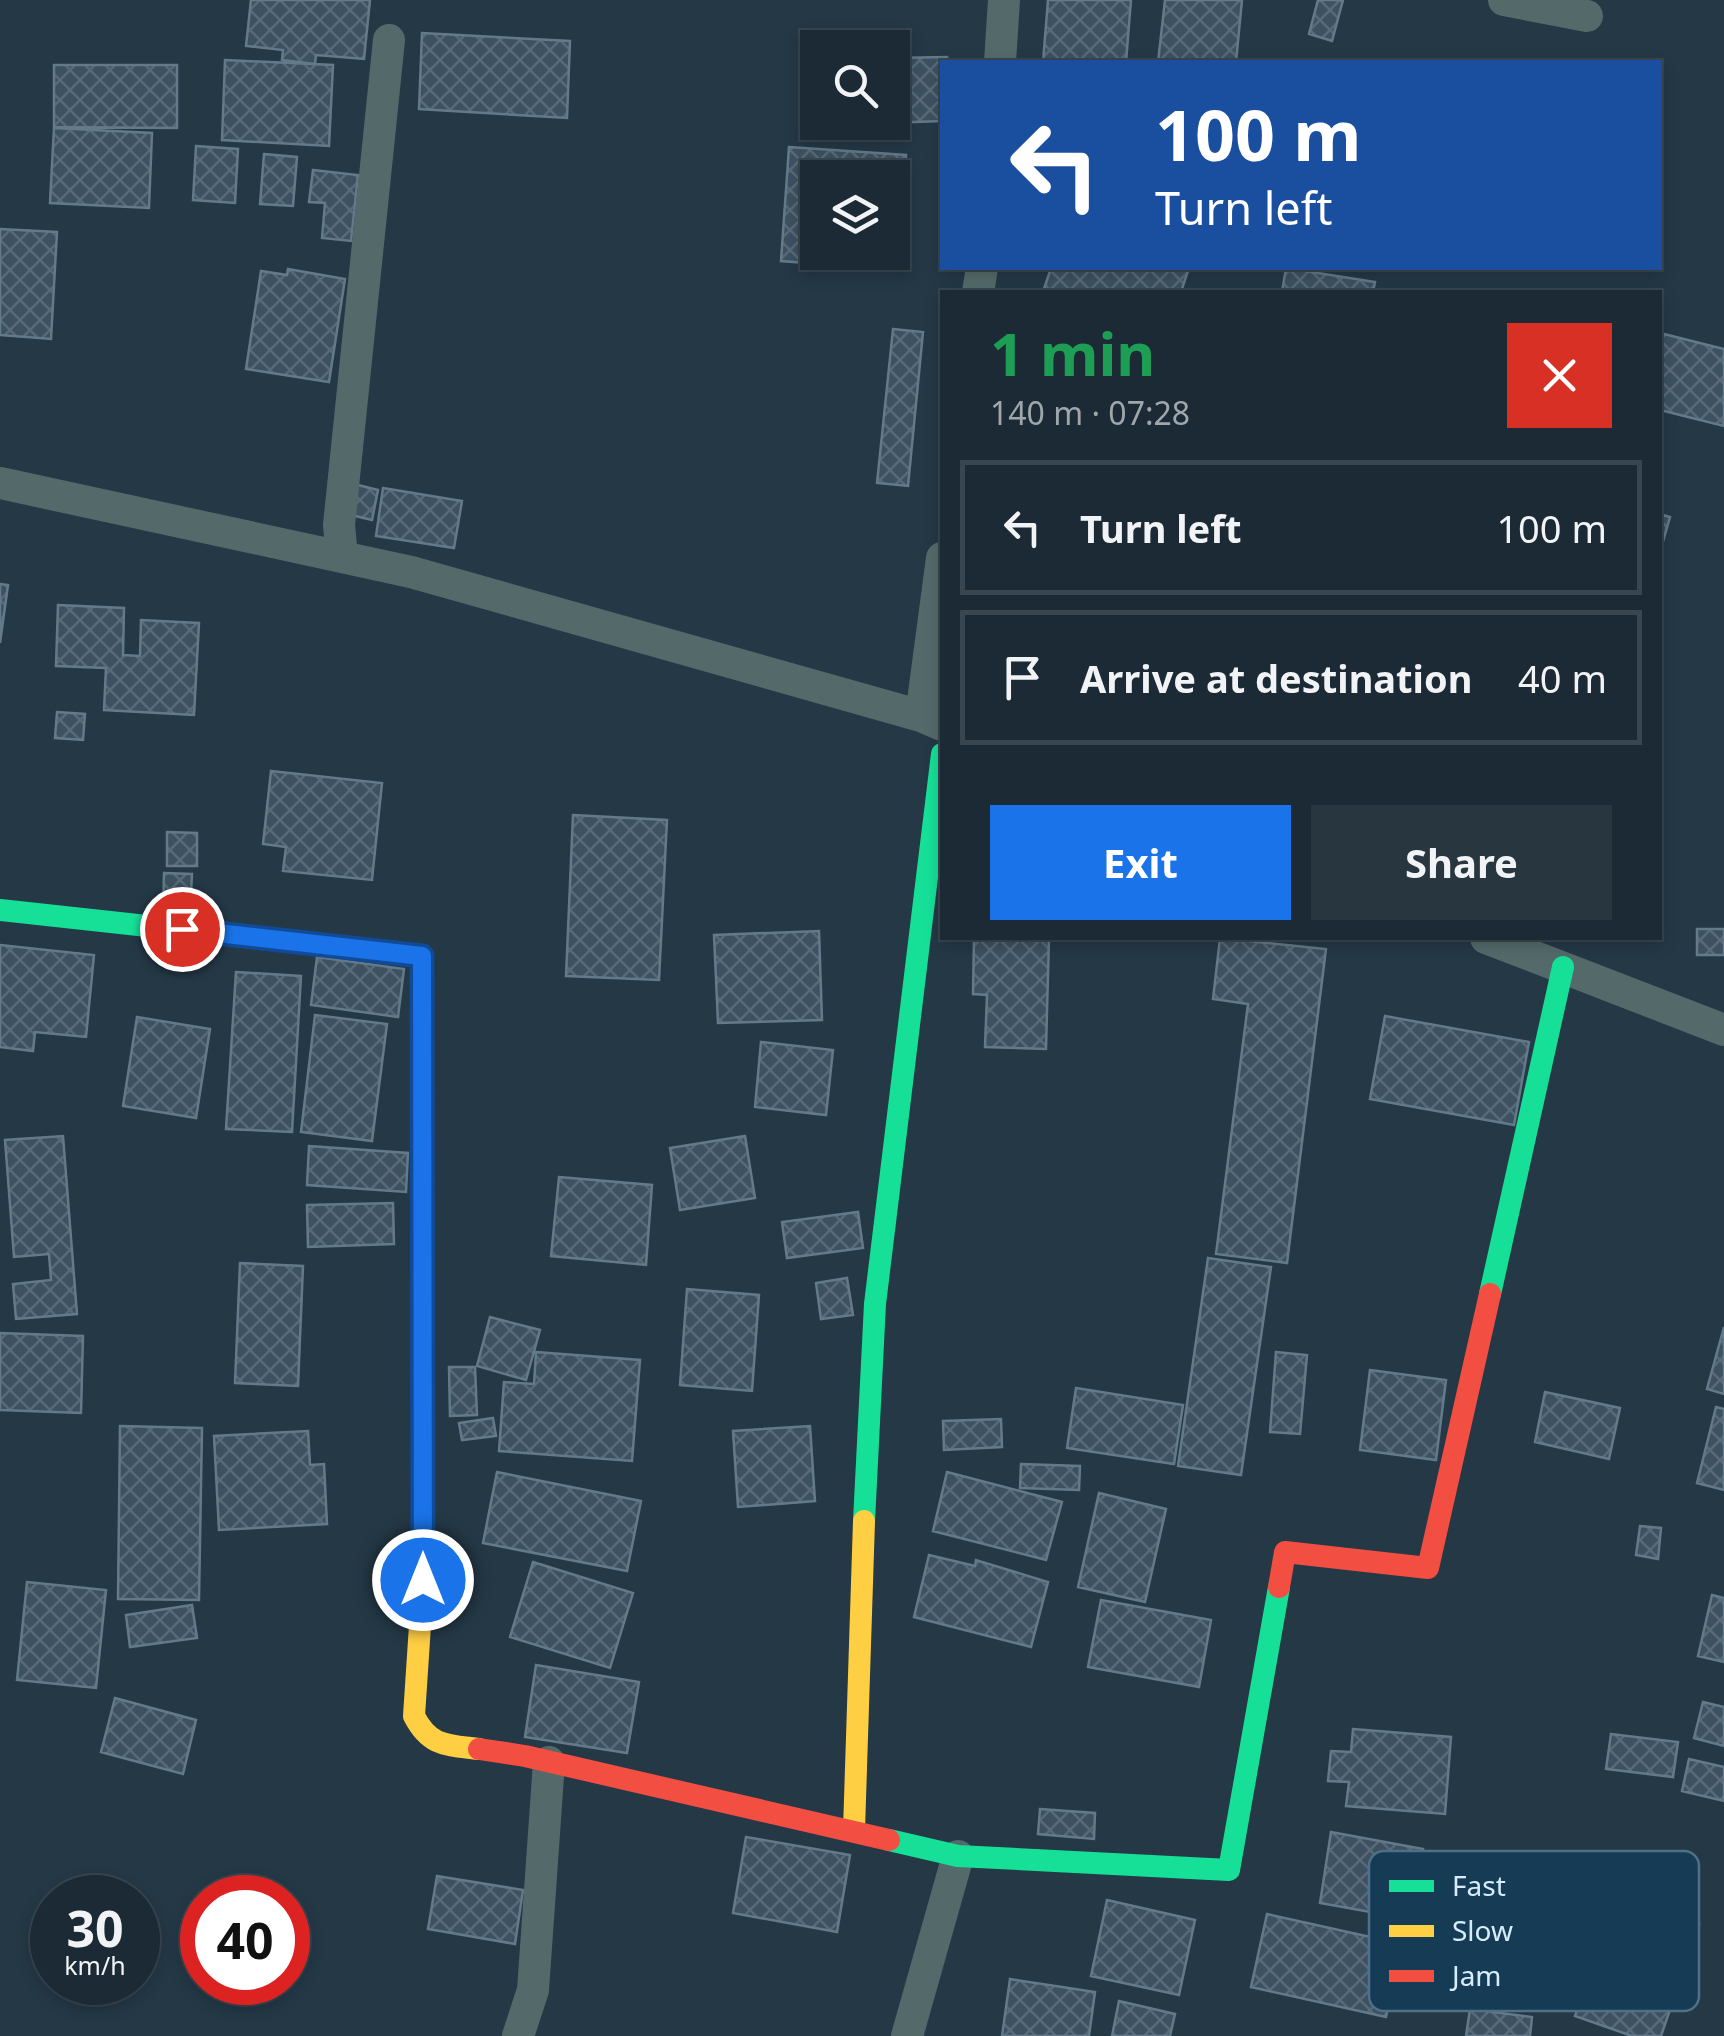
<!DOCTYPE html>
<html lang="en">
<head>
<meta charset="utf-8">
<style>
	:root { --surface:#1b2a34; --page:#283640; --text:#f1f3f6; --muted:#a0a7ac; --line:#39464f; --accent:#1a73e8 }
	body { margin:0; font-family:"Noto Sans",sans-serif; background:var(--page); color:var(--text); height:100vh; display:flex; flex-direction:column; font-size:38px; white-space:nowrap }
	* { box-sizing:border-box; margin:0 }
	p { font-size:32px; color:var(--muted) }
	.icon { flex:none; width:55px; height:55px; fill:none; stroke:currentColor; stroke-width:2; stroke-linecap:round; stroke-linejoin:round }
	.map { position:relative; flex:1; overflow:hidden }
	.side { position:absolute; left:940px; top:290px; width:722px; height:650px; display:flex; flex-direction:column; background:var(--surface); border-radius:0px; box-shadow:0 5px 15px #0003,0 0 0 2px var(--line) }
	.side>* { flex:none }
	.banner { position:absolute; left:940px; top:60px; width:722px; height:210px; border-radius:0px; box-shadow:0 5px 15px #0003,0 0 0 2px var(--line); background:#1a4fa0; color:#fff; overflow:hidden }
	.fabs { position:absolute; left:800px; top:30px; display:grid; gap:20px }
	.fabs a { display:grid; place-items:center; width:110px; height:110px; border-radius:0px; background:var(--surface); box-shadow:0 5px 15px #0003,0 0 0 2px var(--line); font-size:50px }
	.speed { position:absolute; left:30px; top:1875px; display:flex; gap:20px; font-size:50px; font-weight:700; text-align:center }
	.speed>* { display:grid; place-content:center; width:130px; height:130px; border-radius:50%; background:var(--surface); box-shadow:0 5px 15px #0003,0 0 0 2px var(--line); line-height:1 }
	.speed small { font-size:25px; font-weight:400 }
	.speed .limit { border:15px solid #d22; background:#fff; color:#111 }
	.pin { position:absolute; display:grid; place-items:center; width:85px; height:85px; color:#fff; margin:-42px; border:5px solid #fff; border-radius:50%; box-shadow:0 2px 10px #0007 }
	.me { position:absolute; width:110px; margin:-55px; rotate:0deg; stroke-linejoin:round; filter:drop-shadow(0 0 8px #0008) }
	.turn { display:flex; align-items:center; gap:35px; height:210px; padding:0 50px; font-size:45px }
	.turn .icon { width:130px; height:130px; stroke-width:2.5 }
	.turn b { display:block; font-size:70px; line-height:85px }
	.round { display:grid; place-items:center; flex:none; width:105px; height:105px; border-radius:0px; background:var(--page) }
	.summary { display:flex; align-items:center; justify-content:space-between; height:170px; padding:0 50px }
	h1 { font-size:60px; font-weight:700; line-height:75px; color:#1e9e55 }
	.primary-button { display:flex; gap:20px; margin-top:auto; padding:20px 50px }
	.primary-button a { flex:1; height:115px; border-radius:0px; background:var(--accent); color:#fff; font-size:40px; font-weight:700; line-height:115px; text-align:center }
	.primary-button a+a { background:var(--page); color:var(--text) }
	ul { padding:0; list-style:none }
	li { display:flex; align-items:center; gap:30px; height:135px; margin:0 20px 15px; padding:0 30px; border:5px solid var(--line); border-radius:0px }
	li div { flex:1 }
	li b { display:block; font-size:38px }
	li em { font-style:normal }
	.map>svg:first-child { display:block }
	.building { fill:url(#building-cross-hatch); stroke:#637a8a; stroke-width:2.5; fill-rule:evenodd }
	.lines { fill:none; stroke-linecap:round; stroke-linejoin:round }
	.street { stroke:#546a6a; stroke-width:32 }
	.fast { stroke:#16e098; stroke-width:22 }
	.slow { stroke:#ffcf43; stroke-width:22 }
	.jam { stroke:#f24e42; stroke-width:22 }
	.route-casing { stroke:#114b97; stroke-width:25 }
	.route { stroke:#1a73e8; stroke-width:18 }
	.key { fill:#153b55; stroke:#4f7087; stroke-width:2.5 }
	.key-label { font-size:28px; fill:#d7ecfc }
</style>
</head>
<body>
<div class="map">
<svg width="1724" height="2036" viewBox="0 0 1724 2036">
	<defs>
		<pattern id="building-cross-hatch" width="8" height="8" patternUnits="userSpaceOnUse" patternTransform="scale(2.5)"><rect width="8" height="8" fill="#3d5160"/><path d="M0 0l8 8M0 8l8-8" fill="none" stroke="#586a78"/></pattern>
	</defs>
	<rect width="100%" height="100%" fill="#243846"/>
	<path class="building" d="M 251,0 L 370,0 L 364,59 L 316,55 L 315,64 L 282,60 L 283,50 L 246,46 Z
		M 1048,0 L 1131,0 L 1126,62 L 1043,62 Z
		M 1165,0 L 1242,0 L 1236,62 L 1158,62 Z
		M 1318,0 L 1343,0 L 1332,41 L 1309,34 Z
		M 422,33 L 570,41 L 567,118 L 419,109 Z
		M 947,57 L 947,62 L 942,62 L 942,121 L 859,124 L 892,122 L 892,58 Z
		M 225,60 L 333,65 L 329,146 L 222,140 Z
		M 54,65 L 177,65 L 177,128 L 54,127 Z
		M 54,128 L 152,133 L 149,208 L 50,203 Z
		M 196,146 L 238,149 L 235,203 L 193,200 Z
		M 789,147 L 906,155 L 899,270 L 781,261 ZM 818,178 L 892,178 L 892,252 L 818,252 Z
		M 264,154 L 297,157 L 293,206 L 260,204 Z
		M 313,170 L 358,175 L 351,241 L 322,238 L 325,203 L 309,202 Z
		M 0,229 L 57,232 L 51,339 L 0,335 Z
		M 1051,268 L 1189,268 L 1181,292 L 1055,292 L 1044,289 Z
		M 1286,268 L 1375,282 L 1373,292 L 1282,292 Z
		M 288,269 L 345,279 L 329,382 L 246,369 L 261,271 L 287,275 Z
		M 893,329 L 923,332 L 908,486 L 877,483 Z
		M 1660,333 L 1724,349 L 1724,426 L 1660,410 Z
		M 358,485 L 378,490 L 372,520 L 351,515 Z
		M 383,488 L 462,501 L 454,548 L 376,536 Z
		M 1660,514 L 1670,517 L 1660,552 Z
		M 0,584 L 8,585 L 0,643 Z
		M 58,605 L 124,608 L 123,655 L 140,656 L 141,620 L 199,623 L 194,715 L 104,710 L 106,668 L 56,666 Z
		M 57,712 L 85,714 L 83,740 L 55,738 Z
		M 271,771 L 382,783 L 372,880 L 283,871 L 286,847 L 263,844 Z
		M 573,815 L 667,820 L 659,980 L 566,976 Z
		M 167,832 L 197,833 L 197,866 L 167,866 Z
		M 164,873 L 192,874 L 190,915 L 163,913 Z
		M 1697,929 L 1724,929 L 1724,955 L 1697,955 Z
		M 819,931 L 822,1020 L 718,1023 L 714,935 Z
		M 974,938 L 1049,938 L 1046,1049 L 985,1047 L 987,995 L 973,994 Z
		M 1220,938 L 1326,949 L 1287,1263 L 1216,1254 L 1248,1004 L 1213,999 Z
		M 0,945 L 94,955 L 86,1037 L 35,1032 L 33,1051 L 0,1047 Z
		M 317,957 L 404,969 L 398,1017 L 311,1005 Z
		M 236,972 L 301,976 L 292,1132 L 226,1129 Z
		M 315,1015 L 387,1024 L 372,1141 L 301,1132 Z
		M 1385,1016 L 1529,1042 L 1514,1125 L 1370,1099 Z
		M 137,1017 L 210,1029 L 196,1118 L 123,1106 Z
		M 761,1042 L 833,1050 L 826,1115 L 755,1107 Z
		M 63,1136 L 77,1314 L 16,1319 L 13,1284 L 51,1280 L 49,1254 L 14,1257 L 5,1140 Z
		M 745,1136 L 755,1198 L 680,1210 L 670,1148 Z
		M 309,1146 L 408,1153 L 406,1192 L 307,1185 Z
		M 559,1177 L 652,1185 L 646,1265 L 551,1256 Z
		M 393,1203 L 394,1244 L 308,1247 L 307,1205 Z
		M 858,1212 L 863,1248 L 787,1258 L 782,1222 Z
		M 1208,1258 L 1271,1267 L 1241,1475 L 1178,1466 Z
		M 240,1263 L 303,1266 L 298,1386 L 235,1383 Z
		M 847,1278 L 853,1315 L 821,1319 L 816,1283 Z
		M 687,1289 L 759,1295 L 752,1391 L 680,1385 Z
		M 490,1317 L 540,1330 L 526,1380 L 477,1366 Z
		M 1724,1327 L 1724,1394 L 1707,1389 Z
		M 0,1333 L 83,1336 L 81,1413 L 0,1410 Z
		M 536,1352 L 640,1360 L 632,1461 L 499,1451 L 504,1382 L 534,1384 Z
		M 1276,1352 L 1307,1355 L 1300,1434 L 1270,1432 Z
		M 449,1367 L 475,1367 L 477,1415 L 450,1416 Z
		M 1370,1370 L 1446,1380 L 1436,1460 L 1360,1450 Z
		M 1076,1388 L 1183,1405 L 1174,1464 L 1067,1448 Z
		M 1545,1392 L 1620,1408 L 1609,1459 L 1535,1442 Z
		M 1716,1407 L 1724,1409 L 1724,1490 L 1697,1483 Z
		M 493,1418 L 496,1436 L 462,1440 L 459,1423 Z
		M 1001,1419 L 1002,1447 L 944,1450 L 943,1421 Z
		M 120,1426 L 202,1428 L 199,1600 L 118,1599 Z
		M 810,1426 L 815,1501 L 738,1507 L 733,1431 Z
		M 308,1431 L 310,1465 L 324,1464 L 327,1524 L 219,1530 L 214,1436 Z
		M 1021,1464 L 1080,1466 L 1079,1490 L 1020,1488 Z
		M 497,1472 L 641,1501 L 627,1571 L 483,1543 Z
		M 947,1472 L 1062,1502 L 1046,1560 L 933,1531 Z
		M 1099,1493 L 1166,1509 L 1145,1602 L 1078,1587 Z
		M 1640,1526 L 1661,1528 L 1658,1559 L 1636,1555 Z
		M 929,1555 L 975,1566 L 976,1560 L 1048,1582 L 1031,1647 L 914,1617 Z
		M 533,1562 L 633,1593 L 610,1668 L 510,1637 Z
		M 27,1582 L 106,1590 L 96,1688 L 17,1680 Z
		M 1712,1595 L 1724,1598 L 1724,1662 L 1698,1656 Z
		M 1101,1600 L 1211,1620 L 1199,1687 L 1088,1667 Z
		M 192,1605 L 197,1638 L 130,1647 L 126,1615 Z
		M 536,1665 L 639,1682 L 627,1753 L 525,1737 Z
		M 115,1698 L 196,1720 L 183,1774 L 101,1752 Z
		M 1703,1702 L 1724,1707 L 1724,1746 L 1694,1738 Z
		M 1353,1729 L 1451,1737 L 1445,1814 L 1346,1806 L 1349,1782 L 1328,1781 L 1331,1751 L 1351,1752 Z
		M 1611,1734 L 1678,1742 L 1673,1777 L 1606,1769 Z
		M 1689,1759 L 1724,1767 L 1724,1801 L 1682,1791 Z
		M 1040,1809 L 1095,1813 L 1094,1839 L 1038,1834 Z
		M 1331,1832 L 1423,1849 L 1410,1919 L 1320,1903 Z
		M 746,1837 L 850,1855 L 837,1932 L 733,1913 Z
		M 437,1876 L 523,1890 L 515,1944 L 428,1929 Z
		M 1617,1896 L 1699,1925 L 1661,2036 L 1632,2036 L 1575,2016 Z
		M 1107,1900 L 1195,1920 L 1179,1995 L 1091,1976 Z
		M 1267,1914 L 1402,1944 L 1386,2017 L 1251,1987 Z
		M 1010,1979 L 1095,1992 L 1089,2036 L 1002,2036 Z
		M 1119,2001 L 1175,2014 L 1170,2036 L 1112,2036 Z
		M 1470,2009 L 1532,2017 L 1530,2036 L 1466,2036 Z"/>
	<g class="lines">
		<path class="street" d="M 1504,0 L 1587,16
			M 1000,62 L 1004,0
			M 978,292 L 982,268
			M 0,483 L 411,572 L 921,716 L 942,725
			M 342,557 L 339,525 L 389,40
			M 921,716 L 942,558
			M 1486,938 L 1724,1030
			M 518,2036 L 533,1990 L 549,1762
			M 907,2036 L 958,1856"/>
		<path class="fast" d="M 0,910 L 422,956 L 423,1439
			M 1490,1294 L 1563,967
			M 864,1521 L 875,1304 L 942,754
			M 889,1840 L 958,1856 L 1229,1870 L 1279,1587"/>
		<path class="slow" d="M 423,1439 L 423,1580 L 414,1716 C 430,1747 447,1745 479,1749
			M 854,1830 L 864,1521"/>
		<path class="jam" d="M 1279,1587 L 1285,1552 L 1428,1568 L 1490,1294
			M 479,1749 L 525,1756 L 889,1840"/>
	</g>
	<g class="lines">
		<defs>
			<path id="route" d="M 182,929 L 422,956 L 423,1580"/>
		</defs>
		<use href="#route" class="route-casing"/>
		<use href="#route" class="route"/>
	</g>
	<rect x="1369" y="1851" width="330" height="160" rx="15" class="key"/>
	<rect x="1389" y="1880" width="45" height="12" fill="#16e098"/>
	<rect x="1389" y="1925" width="45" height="12" fill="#ffcf43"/>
	<rect x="1389" y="1970" width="45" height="12" fill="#f24e42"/>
	<g class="key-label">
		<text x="1452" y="1896">Fast</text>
		<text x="1452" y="1941">Slow</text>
		<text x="1452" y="1986">Jam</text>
	</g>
</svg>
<div class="fabs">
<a><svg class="icon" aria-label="search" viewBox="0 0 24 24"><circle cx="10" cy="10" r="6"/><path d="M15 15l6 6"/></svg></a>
<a><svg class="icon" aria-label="layers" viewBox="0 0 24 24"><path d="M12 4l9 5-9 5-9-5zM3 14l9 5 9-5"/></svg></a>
</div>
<div class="speed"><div>30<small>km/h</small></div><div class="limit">40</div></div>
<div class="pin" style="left:182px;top:929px;background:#d93025"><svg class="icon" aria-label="arrive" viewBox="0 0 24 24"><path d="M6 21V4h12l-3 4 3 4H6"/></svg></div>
<svg class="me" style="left:423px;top:1580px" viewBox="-20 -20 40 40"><circle r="17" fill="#1a73e8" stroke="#fff" stroke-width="3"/><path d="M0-11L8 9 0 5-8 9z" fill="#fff"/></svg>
<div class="banner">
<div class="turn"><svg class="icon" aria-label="left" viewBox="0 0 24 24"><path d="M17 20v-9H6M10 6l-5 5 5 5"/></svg><div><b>100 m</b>Turn left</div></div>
</div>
<section class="side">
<div class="summary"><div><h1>1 min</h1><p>140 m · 07:28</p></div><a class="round" style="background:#d93025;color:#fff"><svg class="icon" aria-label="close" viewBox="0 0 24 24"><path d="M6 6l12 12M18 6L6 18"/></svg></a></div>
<ul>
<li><svg class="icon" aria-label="left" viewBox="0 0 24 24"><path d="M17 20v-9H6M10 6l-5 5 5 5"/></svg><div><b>Turn left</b></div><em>100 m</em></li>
<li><svg class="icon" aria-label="arrive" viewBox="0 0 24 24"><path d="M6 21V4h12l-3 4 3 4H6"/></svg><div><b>Arrive at destination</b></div><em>40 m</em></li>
</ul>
<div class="primary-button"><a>Exit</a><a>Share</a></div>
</section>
</div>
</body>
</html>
